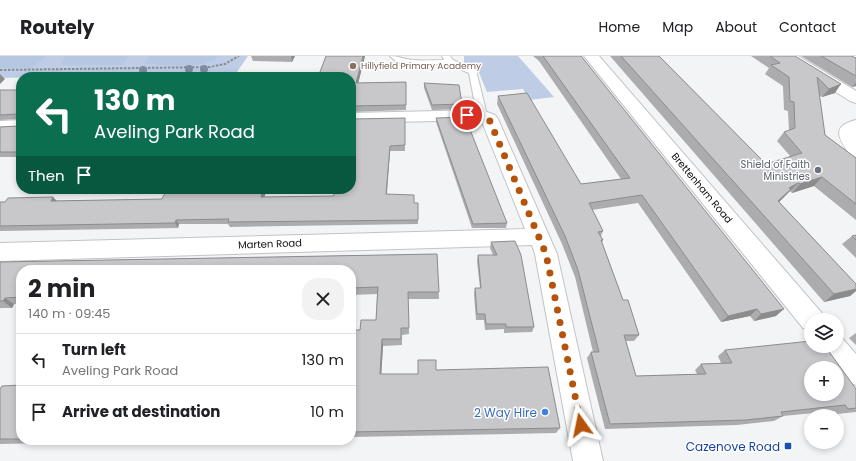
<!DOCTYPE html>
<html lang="en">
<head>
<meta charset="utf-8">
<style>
	:root { --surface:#fff; --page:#f2f2f2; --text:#202124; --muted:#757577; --line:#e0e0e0 }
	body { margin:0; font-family:Poppins,sans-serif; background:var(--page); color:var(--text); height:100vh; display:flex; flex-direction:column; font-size:15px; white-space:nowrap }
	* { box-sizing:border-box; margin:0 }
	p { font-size:13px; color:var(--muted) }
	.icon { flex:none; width:22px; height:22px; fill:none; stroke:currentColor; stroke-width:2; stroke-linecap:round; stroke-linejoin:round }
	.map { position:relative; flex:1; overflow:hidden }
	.drawer { position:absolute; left:16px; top:209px; width:340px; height:180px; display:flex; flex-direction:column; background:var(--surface); border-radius:16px; box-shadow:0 2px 6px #0003 }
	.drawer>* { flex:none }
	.banner { position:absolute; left:16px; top:16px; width:340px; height:122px; border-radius:16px; box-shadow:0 2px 6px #0003; background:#0b6e4f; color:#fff; overflow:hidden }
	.buttons { position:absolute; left:804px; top:257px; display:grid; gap:8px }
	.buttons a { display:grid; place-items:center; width:40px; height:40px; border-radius:50%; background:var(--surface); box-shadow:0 2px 6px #0003; font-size:20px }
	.pin { position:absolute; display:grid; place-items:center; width:34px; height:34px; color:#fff; margin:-17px; border:2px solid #fff; border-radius:50%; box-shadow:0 1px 4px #0007 }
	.me { position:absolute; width:44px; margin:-22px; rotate:348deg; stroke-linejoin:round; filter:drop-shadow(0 0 3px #0008) }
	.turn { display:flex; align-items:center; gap:14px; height:84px; padding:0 12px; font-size:18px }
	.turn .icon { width:52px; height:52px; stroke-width:2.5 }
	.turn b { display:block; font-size:28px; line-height:34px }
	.then { display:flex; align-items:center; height:38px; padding:0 12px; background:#0003; gap:8px; font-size:15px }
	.round { display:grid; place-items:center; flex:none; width:42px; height:42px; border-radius:16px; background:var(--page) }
	.overview { display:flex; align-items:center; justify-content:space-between; height:68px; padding:0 12px }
	h1 { font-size:24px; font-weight:700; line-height:30px }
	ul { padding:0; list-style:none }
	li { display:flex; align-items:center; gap:12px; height:52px; padding:0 12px; border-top:1px solid var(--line) }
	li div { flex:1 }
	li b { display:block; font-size:15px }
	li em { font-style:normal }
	header { display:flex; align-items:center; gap:24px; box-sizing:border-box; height:56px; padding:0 20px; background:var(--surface); border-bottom:1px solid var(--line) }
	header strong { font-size:19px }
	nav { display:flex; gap:22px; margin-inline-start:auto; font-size:14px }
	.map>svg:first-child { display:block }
	.green { fill:#becde5 }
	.forest { fill:#b6c7e2 }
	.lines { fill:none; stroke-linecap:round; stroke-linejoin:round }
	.lane-casing { stroke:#c2c3c5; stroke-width:2 }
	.street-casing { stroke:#c2c3c5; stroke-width:2 }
	.path { stroke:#8a8b8c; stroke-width:2; stroke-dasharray:2.5 1.5; stroke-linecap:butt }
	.lane { fill:#fff; fill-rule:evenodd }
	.street { fill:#fff; fill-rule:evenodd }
	.tree { fill:#7f8ca1 }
	.wall { fill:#acacae }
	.shaded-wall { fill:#8c8c8d }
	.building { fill:#c8c8ca; stroke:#8c8c8d; fill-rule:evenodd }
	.route { stroke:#b45309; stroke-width:7; stroke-dasharray:0 12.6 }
	.education-dot { fill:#8d6e63; stroke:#fff; stroke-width:1.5 }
	.worship-dot { fill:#6b7280; stroke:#fff; stroke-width:1.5 }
	.shop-dot { fill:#3f7fe0; stroke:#fff; stroke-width:1.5 }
	.transit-dot { fill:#1a4fb4; stroke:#fff; stroke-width:1.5 }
	.labels { text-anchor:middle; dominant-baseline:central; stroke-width:3; stroke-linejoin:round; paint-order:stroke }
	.far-education-label { font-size:9px; fill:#785e54; stroke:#fff; text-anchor:start }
	.worship-label { font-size:10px; fill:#5b616d; stroke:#fff; text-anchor:end }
	.street-label { font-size:10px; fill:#0f0f10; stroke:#fff }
	.near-shop-label { font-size:12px; fill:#366cbe; stroke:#fff; text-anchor:end }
	.near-transit-label { font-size:12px; fill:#164399; stroke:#fff; text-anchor:end }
</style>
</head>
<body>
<header>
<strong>Routely</strong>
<nav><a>Home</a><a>Map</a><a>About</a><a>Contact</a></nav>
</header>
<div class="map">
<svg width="856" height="405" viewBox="0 0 856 405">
	<rect width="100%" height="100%" fill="#f3f4f6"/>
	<path class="green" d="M 0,0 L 248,0 L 237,16 L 0,22 Z
		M 464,0 L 518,0 L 554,41 L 529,44 L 523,33 L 487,36 L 475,7 L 464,7 Z"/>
	<path class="forest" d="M 0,0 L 45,0 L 46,1 L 31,12 L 0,12 Z
		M 66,0 L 128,0 L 125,6 L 120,9 L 63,9 L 61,5 Z
		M 149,0 L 219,0 C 204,15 166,8 145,8 L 146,4 Z"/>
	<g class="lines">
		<defs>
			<path id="lane" d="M 390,0 C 398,0 404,3 412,4 C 423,5 434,4 444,4 L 442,0 L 450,0 L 453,4 L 476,14 L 487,59 L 482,62 L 477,59 L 469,17 C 463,15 455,10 448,9 C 430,5 405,17 390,0 Z"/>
			<path id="street" d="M 584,0 L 599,0 L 821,256 L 824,264 L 811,264 L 811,274 L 803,272 Z
				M 781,0 L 798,0 L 856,35 L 856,47 L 850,45 L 783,3 Z
				M 482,54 L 495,59 L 498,63 L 557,198 L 603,405 L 573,405 L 535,198 L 532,189 L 0,205 L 0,187 L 525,173 L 482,66 L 479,64 L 351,67 L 351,57 Z
				M 21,64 L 21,74 L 0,75 L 0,65 Z
				M 856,64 L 856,101 L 850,99 C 839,83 830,70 856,64 Z
				M 837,280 L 842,282 L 856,298 L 856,329 C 842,324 827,304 820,290 L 837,290 Z"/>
		</defs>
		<use href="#lane" class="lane-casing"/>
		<use href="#street" class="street-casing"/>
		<path class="path" d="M 0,14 L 210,11 L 225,8 L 239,0"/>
		<use href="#lane" class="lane"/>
		<use href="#street" class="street"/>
	</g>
	<g class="tree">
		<circle cx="189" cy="13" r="4"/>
		<circle cx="204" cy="13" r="4"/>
		<circle cx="143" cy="14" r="4"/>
	</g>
	<path class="wall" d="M 251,0 L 295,0 L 292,6 L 253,5 Z
		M 365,0 L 358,27 L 406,26 L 406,54 L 351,56 L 351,21 Z
		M 533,0 L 581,0 L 776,260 L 754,265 L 750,260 L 721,266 L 638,147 L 592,154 L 603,175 L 601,180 L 603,184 L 602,187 L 623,244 L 639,279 L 634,285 L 626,285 L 636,320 L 697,318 L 695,314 L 701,308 L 721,307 L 718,300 L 725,294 L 856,333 L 856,356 L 837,358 L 835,355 L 783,360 L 774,365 L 737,369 L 605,373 L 587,302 L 591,296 L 593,296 L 575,221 L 562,188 L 497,48 L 498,40 L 581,128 L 621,123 L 539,5 Z
		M 610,0 L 659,0 L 766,108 L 791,101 L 777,85 L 784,76 L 789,75 L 788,55 L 784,54 L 783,30 L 765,18 L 769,12 L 751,0 L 795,0 L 835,37 L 822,41 L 819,39 L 825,79 L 856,102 L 856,164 L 814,130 L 792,137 L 790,135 L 779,146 L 856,228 L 856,235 L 850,240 L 824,246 Z
		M 801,0 L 851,0 L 856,2 L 856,30 L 852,31 Z
		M 424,27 L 462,48 L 461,53 L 432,54 L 424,32 Z
		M 0,34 L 21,34 L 21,101 L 0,101 L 0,71 L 18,70 L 18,63 L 0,64 Z
		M 405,62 L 405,95 L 390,95 L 387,138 L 415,147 L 418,147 L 418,168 L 230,171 L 228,168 L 179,168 L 178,172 L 0,175 L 0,146 L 162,143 L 192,137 L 194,133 L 267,133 L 264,141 L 334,140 Z
		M 436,62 L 507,167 L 506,172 L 472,172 L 436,66 Z
		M 856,179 L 856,202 L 842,188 L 852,180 Z
		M 491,186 L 534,271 L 532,276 L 504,277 L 504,273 L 485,274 L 484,264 L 476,264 L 474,238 L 475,232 L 480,232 L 477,205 L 478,199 L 493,199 L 490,192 Z
		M 437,198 L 439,243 L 408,243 L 409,278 L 402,279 L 402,289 L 383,290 L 381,318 L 418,318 L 436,314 L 560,372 L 556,377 L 351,381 L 351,280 L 376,264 L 377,238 L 351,239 L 351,214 L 21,214 L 21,248 L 14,248 L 12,252 L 0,252 L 0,206 Z
		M 856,277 L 856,289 L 849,282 Z
		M 21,329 L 21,384 L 195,384 L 0,388 L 0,333 Z"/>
	<path class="shaded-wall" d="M 291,0 L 295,0 L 292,6 Z
		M 363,0 L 365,0 L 357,32 L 356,27 Z
		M 0,18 L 5,23 L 0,28 Z
		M 856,27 L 856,30 L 852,31 Z
		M 841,28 L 835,37 L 822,41 L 829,33 Z
		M 390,90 L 390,95 L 386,143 L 386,138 Z
		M 822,121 L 814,130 L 792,137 L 800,128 Z
		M 798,127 L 771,154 L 789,132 Z
		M 263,133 L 267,133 L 263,146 L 261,141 Z
		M 53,141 L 58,146 L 51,145 Z
		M 176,164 L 179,168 L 178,172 L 175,167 Z
		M 856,233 L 856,235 L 850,240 L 824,246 L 834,238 Z
		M 5,242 L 14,248 L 12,252 L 3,245 Z
		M 757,253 L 750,260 L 721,266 L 728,260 Z
		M 784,253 L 776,260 L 754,265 L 761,258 Z
		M 382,283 L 383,290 L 381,324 L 380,318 Z"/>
	<path class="building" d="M 326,0 L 363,0 L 356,27 L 406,26 L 406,49 L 351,50 L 351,21 L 318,21 Z
		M 543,0 L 581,0 L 784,253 L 761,258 L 757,253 L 728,260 L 642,139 L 589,147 L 603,175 L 598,176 L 603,184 L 601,184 L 623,244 L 628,244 L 639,279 L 624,279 L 636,320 L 706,318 L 701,308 L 732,307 L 725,294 L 811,285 L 811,290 L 825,290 L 856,333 L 856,352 L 848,353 L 845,349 L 781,356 L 783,360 L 746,364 L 610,368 L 591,296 L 599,296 L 578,214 L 565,180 L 498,40 L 527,37 L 581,128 L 630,122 ZM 811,312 L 837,312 L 837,338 L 811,338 Z
		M 621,0 L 659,0 L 766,108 L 802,97 L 784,76 L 795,72 L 794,46 L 790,45 L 789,21 L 771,9 L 780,7 L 770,0 L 795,0 L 841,28 L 829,33 L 817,21 L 825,79 L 856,102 L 856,148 L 822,121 L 800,128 L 798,127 L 789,132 L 791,133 L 778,145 L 856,228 L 856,233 L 834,238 Z
		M 821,0 L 851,0 L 856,2 L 856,20 Z
		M 424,27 L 459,29 L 462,48 L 432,49 Z
		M 0,34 L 21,34 L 21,96 L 0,96 L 0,71 L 18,70 L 18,58 L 0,59 Z
		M 465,61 L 507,167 L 473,168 L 436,62 Z
		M 405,62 L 405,89 L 390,90 L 386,138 L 414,139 L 414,147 L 418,147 L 418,164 L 228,166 L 229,163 L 176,164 L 175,167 L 0,170 L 0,146 L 5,146 L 8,142 L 53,141 L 51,145 L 162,143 L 165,137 L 192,137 L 194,133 L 263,133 L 261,141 L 334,140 L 334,133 L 351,133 L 351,63 Z
		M 856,179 L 856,184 L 852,180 Z
		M 515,185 L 521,199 L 534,271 L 506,271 L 506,268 L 486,268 L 485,258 L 477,258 L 475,232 L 481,232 L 478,199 L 497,199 L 491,186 Z
		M 437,198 L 439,236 L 408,236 L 409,272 L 401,272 L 401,283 L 382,283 L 380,318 L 418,318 L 418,304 L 436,304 L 436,314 L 548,311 L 560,372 L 351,376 L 351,274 L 360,274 L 361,264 L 376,264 L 378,231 L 351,232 L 351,214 L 21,214 L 21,241 L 5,242 L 3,245 L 0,245 L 0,206 Z
		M 21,329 L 21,383 L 0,383 L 0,333 L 2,330 Z"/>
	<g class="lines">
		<path class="route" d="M 467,59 L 482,59 L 489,63 L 546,198 L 581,369"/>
	</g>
	<circle class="education-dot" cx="353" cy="10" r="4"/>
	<circle class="worship-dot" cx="818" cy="114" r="4"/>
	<circle class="shop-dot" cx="545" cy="356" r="4"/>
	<rect class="transit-dot" x="784" y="386" width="8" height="8" rx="2"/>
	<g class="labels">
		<g class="far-education-label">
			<text x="361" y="10">Hillyfield Primary Academy</text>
		</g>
		<g class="worship-label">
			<text x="810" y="108">Shield of Faith<tspan x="810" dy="12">Ministries</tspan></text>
		</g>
		<g class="street-label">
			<text transform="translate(702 132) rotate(50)">Brettenham Road</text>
			<text transform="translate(270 188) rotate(-2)">Marten Road</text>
		</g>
		<g class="near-shop-label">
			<text x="537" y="356">2 Way Hire</text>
		</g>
		<g class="near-transit-label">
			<text x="780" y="390">Cazenove Road</text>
		</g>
	</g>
</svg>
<div class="buttons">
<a><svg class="icon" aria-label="layers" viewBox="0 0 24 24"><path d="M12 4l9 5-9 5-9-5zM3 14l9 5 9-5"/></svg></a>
<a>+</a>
<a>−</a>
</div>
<div class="pin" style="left:467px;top:59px;background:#d93025"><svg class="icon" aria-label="arrive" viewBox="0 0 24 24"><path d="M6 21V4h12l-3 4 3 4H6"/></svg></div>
<svg class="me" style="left:581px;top:369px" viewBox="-20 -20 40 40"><path d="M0-17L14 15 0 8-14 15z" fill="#b45309" stroke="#fff" stroke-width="4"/></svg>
<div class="banner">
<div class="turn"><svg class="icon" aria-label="left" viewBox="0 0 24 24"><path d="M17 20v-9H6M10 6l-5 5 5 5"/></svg><div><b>130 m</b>Aveling Park Road</div></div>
<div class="then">Then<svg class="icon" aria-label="arrive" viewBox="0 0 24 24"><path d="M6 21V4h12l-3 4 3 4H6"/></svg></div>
</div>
<section class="drawer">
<div class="overview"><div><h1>2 min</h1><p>140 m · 09:45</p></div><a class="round"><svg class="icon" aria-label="close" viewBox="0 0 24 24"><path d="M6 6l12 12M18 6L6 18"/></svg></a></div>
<ul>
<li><svg class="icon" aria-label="left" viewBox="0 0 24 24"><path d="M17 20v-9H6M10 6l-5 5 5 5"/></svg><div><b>Turn left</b><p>Aveling Park Road</p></div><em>130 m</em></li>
<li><svg class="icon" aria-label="arrive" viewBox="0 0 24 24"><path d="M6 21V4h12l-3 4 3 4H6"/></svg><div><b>Arrive at destination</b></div><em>10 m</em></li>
</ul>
</section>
</div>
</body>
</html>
